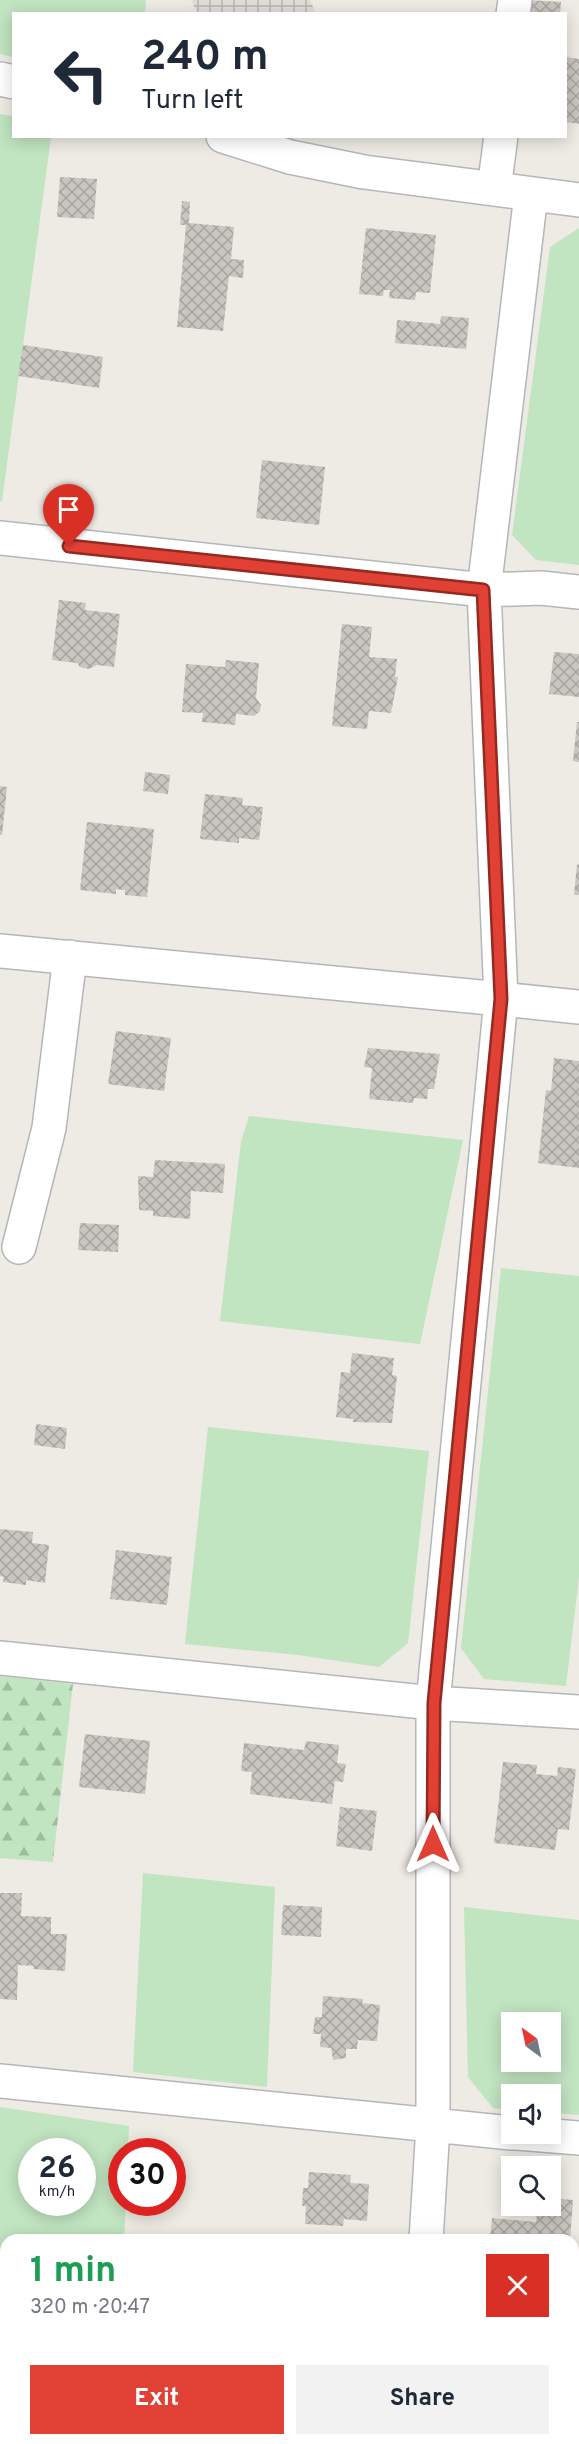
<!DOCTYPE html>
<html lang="en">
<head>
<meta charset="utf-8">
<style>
	:root { --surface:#fff; --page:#f2f2f3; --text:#1f2937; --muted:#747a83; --accent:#e14035 }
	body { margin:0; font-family:Overpass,sans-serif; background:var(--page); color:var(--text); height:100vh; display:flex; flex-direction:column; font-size:22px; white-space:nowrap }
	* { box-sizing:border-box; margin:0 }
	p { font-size:20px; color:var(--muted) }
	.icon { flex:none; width:33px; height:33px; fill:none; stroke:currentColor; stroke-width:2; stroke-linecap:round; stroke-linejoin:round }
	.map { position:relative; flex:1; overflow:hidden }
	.drawer { position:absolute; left:0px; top:2234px; width:579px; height:212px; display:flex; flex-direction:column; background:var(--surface); border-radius:18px 18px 0 0; box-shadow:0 3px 15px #0003 }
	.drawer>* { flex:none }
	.guide { position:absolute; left:12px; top:12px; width:555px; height:126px; border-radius:0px; box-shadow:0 3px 15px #0003; background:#fff; color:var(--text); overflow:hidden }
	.needle { width:39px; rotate:327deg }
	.controls { position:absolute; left:501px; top:2012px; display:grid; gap:12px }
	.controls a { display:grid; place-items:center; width:60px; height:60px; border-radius:0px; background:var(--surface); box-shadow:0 3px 15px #0003; font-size:30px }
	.speed { position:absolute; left:18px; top:2138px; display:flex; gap:12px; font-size:30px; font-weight:700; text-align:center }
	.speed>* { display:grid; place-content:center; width:78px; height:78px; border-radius:50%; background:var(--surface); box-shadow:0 3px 15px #0003; line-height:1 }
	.speed small { font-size:15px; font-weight:400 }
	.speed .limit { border:9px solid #d22; background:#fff; color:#111 }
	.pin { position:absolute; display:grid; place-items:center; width:51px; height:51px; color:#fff; margin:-62px -26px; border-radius:50% 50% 50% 0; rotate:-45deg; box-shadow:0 0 6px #0007 }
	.pin .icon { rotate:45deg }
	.me { position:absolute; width:66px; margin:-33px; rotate:0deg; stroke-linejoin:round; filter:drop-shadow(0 0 4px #0008) }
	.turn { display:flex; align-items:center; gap:21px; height:126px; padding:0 30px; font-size:27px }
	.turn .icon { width:78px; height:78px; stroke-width:2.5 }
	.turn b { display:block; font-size:42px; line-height:51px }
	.round { display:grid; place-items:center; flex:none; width:63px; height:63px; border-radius:0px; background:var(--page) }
	.summary { display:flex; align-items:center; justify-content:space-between; height:102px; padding:0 30px }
	h1 { font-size:36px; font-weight:700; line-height:45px; color:#1e9e55 }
	.primary-button { display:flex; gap:12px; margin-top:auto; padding:12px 30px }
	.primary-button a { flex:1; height:69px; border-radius:0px; background:var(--accent); color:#fff; font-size:24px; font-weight:700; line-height:69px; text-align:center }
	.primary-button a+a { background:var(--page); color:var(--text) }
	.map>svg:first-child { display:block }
	.industrial { fill:url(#industrial-grid) }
	.green { fill:#c1e4c1; fill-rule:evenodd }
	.forest { fill:url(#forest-firs) }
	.building { fill:url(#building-cross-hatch) }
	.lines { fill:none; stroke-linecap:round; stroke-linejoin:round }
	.minor-casing { stroke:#b4b6ba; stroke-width:36 }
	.minor { stroke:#fff; stroke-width:33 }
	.route-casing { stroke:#922a22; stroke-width:15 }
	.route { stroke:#e14035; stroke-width:10 }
</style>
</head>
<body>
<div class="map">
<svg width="579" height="2444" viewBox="0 0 579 2444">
	<defs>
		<pattern id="industrial-grid" width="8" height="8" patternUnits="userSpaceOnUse" patternTransform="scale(1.5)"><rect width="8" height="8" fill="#dfddd8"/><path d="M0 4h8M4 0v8" fill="none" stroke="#b8b6b3"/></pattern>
		<pattern id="forest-firs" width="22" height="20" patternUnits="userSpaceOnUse" patternTransform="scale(1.5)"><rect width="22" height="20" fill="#c1e4c1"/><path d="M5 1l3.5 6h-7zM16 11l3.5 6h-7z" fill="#a0bca0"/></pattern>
		<pattern id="building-cross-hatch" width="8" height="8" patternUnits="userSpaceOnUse" patternTransform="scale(1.5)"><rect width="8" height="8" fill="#c9c6c0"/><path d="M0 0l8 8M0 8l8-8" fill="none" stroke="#a6a4a0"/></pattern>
	</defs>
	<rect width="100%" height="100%" fill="#edebe3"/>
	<path class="industrial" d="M 191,0 L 310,0 L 315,11 L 309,14 L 197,13 Z"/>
	<path class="green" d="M 0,0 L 146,0 L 145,13 L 14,14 L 13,57 L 0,54 Z
		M 0,114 L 13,116 L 14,136 L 51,137 L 2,501 L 0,501 Z
		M 579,228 L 579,565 L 536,560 L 512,535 L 550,247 Z
		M 249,1116 L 463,1140 L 420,1344 L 220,1321 L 241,1142 Z
		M 501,1268 L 579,1276 L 579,1577 L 566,1686 L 484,1679 L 461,1648 Z
		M 208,1427 L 429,1451 L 408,1643 L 379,1667 L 298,1655 L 185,1644 Z
		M 143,1873 L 275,1887 L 267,2087 L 133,2072 Z
		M 464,1907 L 579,1920 L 579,2115 L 551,2113 L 550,2094 L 512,2094 L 511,2110 L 493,2108 L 468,2077 ZM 512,2022 L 550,2022 L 550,2061 L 512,2061 Z
		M 0,2107 L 129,2126 L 128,2151 L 122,2151 L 122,2202 L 126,2202 L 124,2239 L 6,2240 L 6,2259 L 0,2259 ZM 32,2151 L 82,2151 L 82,2202 L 32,2202 Z"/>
	<path class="forest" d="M 0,1676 L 73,1684 L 53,1862 L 0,1858 Z"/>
	<path class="building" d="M 528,0 L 561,2 L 560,14 L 527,14 Z
		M 566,57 L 579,59 L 579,124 L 566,122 Z
		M 60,177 L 97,179 L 94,219 L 57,217 Z
		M 182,201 L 190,202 L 189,223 L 234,227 L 231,259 L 244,260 L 243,278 L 229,276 L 223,331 L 177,327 L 186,225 L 180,225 Z
		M 366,228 L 436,235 L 430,293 L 416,292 L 415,300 L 389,298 L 390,290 L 384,290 L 383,296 L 359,294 Z
		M 441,316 L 469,318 L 466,349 L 395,343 L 397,320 L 440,324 Z
		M 23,345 L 103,357 L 99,388 L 18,376 Z
		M 262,460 L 325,467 L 319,525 L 256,518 Z
		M 59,600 L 86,603 L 85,610 L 120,614 L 114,667 L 97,665 L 89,669 L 80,667 L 77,663 L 52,660 Z
		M 342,624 L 372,627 L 369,657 L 397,659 L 395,677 L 398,677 L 391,713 L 369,711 L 367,729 L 332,726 Z
		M 554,652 L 579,654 L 579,697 L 549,694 Z
		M 226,660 L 259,663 L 256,698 L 261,705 L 260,711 L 254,716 L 236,714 L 235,725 L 202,722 L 203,713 L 182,712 L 186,664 L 225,667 Z
		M 577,722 L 579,722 L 579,762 L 573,761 Z
		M 145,772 L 170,775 L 168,794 L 143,791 Z
		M 0,786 L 7,787 L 2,835 L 0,835 Z
		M 205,794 L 243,798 L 242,805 L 263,807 L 259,840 L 239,838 L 239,843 L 200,839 Z
		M 87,822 L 154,829 L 147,897 L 125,895 L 125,890 L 116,889 L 116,894 L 80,890 Z
		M 577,864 L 579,865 L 579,895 L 574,895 Z
		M 116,1031 L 171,1038 L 164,1091 L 108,1084 Z
		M 368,1048 L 440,1054 L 434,1089 L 428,1089 L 427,1099 L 414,1098 L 413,1103 L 369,1099 L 372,1068 L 364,1067 Z
		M 554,1058 L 579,1061 L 579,1168 L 538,1163 L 546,1090 L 551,1091 Z
		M 155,1160 L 225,1164 L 223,1193 L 191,1191 L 190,1219 L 153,1216 L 153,1211 L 139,1210 L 138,1176 L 153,1177 Z
		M 80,1223 L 119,1225 L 118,1252 L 78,1250 Z
		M 352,1353 L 394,1358 L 392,1375 L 397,1376 L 392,1423 L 353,1422 L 353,1419 L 336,1417 L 341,1372 L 350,1373 Z
		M 36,1424 L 67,1428 L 65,1449 L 34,1445 Z
		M 0,1529 L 33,1532 L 32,1543 L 49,1545 L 45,1583 L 26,1580 L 26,1585 L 3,1582 L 4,1577 L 0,1576 Z
		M 116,1550 L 172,1557 L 167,1605 L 110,1599 Z
		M 85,1734 L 150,1741 L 145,1794 L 79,1787 Z
		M 306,1741 L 339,1745 L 337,1763 L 346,1764 L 343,1782 L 335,1781 L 332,1804 L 250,1794 L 252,1772 L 241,1771 L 244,1743 L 304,1750 Z
		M 503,1762 L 537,1765 L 536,1774 L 557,1776 L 558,1767 L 576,1769 L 569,1830 L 558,1829 L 555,1850 L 494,1843 Z
		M 340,1807 L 377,1811 L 372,1851 L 336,1846 Z
		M 0,1893 L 22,1893 L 21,1916 L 51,1917 L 51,1934 L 67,1934 L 65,1971 L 33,1969 L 34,1966 L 18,1965 L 17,2000 L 0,1999 Z
		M 283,1905 L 322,1907 L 321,1937 L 281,1935 Z
		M 323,1996 L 363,1999 L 362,2003 L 380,2005 L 377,2041 L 358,2040 L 357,2049 L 346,2049 L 346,2058 L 333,2060 L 331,2048 L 320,2047 L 321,2034 L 313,2034 L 315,2017 L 322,2017 Z
		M 309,2172 L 351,2175 L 350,2183 L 369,2184 L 367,2221 L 344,2219 L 343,2226 L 305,2224 L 306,2206 L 302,2206 L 303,2188 L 308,2188 Z
		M 550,2198 L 573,2200 L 570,2240 L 490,2240 L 492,2218 L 536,2222 L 538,2205 L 550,2205 Z
		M 0,2436 L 6,2437 L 6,2439 L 69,2439 L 69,2444 L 0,2444 Z
		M 258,2439 L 285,2439 L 285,2444 L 257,2444 Z"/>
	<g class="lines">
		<defs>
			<path id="minor" d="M 513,14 L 515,0
				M 0,79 L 14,82
				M 223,136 L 290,157 L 364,172 L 579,200
				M 494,189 L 501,136
				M 0,538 L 484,590 L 541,588 L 579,592
				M 0,951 L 501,999 L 484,590 L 531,194
				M 19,1247 L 49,1128 L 70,957
				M 0,1658 L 433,1703 L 579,1712
				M 0,2081 L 512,2133
				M 517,2133 L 579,2138
				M 426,2240 L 433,2126 L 433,1703 L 501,999 L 579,1007
				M 413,2444 L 414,2439"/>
		</defs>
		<use href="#minor" class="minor-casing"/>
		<use href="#minor" class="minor"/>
	</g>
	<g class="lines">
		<defs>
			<path id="route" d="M 69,546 L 483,590 L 501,999 L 434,1703 L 433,1844"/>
		</defs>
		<use href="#route" class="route-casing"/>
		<use href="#route" class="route"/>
	</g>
</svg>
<div class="controls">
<a><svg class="needle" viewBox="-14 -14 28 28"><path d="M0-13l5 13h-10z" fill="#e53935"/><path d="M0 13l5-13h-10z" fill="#747a83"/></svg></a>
<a><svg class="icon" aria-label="sound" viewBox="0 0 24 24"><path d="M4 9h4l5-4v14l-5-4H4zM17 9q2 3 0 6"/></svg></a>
<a><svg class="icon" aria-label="search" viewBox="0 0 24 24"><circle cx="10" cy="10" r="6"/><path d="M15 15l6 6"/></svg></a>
</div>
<div class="speed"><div>26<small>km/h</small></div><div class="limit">30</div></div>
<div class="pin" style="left:69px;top:546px;background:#d93025"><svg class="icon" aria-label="arrive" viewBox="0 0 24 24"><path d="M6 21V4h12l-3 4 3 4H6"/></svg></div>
<svg class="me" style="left:433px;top:1844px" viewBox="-20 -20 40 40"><path d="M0-17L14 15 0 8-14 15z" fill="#e14035" stroke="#fff" stroke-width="4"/></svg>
<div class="guide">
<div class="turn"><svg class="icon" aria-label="left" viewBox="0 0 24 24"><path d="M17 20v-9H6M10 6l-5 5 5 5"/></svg><div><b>240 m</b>Turn left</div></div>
</div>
<section class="drawer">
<div class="summary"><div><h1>1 min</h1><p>320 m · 20:47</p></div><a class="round" style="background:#d93025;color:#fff"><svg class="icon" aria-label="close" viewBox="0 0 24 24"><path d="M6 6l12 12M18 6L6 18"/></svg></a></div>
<div class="primary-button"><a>Exit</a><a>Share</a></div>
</section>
</div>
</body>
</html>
